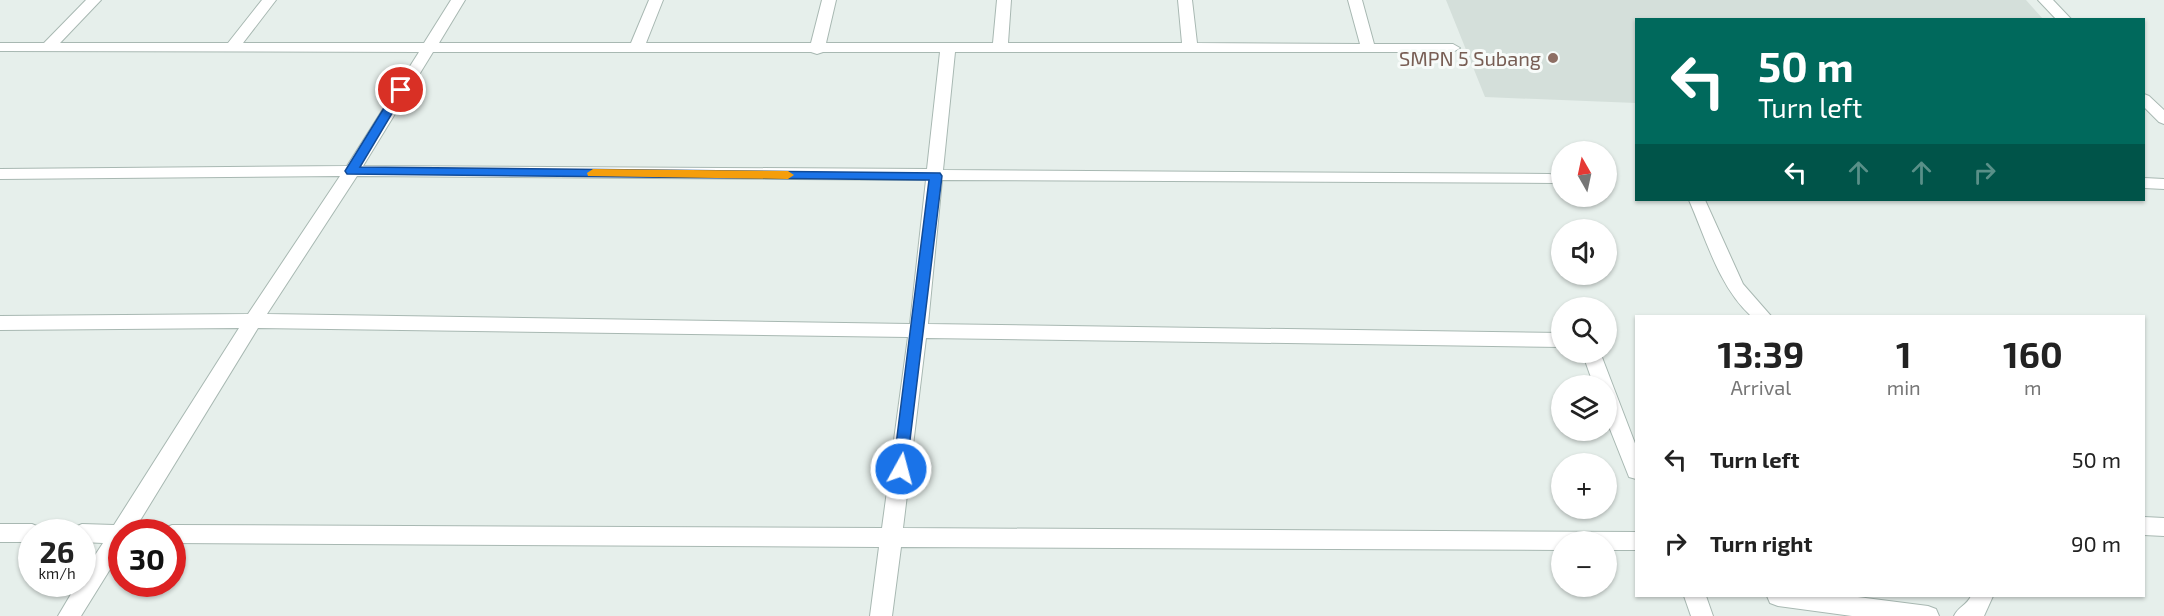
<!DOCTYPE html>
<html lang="en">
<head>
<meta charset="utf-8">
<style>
	:root { --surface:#fff; --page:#f2f2f2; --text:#222; --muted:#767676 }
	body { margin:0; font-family:"Exo 2",sans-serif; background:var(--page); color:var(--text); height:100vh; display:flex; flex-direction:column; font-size:22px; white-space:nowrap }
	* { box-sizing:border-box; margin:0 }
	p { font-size:20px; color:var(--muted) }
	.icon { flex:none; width:33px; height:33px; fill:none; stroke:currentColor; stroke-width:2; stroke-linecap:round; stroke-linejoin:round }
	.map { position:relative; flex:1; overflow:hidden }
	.drawer { position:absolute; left:1635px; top:315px; width:510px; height:282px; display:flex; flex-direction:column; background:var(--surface); border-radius:0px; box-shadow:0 2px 4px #0004 }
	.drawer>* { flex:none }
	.banner { position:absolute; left:1635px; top:18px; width:510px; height:183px; border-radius:0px; box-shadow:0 2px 4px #0004; background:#00695c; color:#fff; overflow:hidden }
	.needle { width:39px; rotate:351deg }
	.fabs { position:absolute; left:1551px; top:141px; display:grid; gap:12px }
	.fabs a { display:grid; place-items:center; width:66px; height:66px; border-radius:50%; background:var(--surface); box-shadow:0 2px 4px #0004; font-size:30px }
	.speed { position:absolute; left:18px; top:519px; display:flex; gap:12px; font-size:30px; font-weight:700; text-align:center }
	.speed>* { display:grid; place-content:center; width:78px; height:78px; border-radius:50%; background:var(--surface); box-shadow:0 2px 4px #0004; line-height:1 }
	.speed small { font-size:15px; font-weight:400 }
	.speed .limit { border:9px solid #d22; background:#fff; color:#111 }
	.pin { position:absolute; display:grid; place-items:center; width:51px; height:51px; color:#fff; margin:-26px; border:3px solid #fff; border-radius:50%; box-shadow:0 2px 6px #0007 }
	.me { position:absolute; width:66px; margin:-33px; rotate:7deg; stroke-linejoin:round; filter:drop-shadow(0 0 4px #0008) }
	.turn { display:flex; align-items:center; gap:21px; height:126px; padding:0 24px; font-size:27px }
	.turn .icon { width:78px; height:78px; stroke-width:2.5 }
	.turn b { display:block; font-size:42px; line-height:51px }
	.lanes { display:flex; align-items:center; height:57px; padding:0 24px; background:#0003; justify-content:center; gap:30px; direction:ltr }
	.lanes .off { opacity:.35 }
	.eta { display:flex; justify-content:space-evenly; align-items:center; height:102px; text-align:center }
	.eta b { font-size:36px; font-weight:700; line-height:42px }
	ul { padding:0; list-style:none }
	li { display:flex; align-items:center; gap:18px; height:84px; padding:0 24px }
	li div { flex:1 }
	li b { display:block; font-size:22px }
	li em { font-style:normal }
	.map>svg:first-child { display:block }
	.built { fill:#d4dfda }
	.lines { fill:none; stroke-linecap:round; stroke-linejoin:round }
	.minor-casing { stroke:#a8b8b2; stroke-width:2 }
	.minor { fill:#fff; fill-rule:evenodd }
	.route { fill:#1a73e8; stroke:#114b97; stroke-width:1.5 }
	.slow { fill:#f59e0b }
	.education-dot { fill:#8d6e63; stroke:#f7fbf9; stroke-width:2 }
	.labels { text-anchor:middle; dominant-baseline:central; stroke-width:6; stroke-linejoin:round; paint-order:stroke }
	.education-label { font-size:20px; fill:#785e54; stroke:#f7fbf9; text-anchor:end }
</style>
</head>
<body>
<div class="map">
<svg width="2164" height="616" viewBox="0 0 2164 616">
	<rect width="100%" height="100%" fill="#e6efeb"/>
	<path class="built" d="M 1446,0 L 2026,0 L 2043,19 L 1636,20 L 1636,103 L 1485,97 Z"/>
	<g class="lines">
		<defs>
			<path id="minor" d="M 86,0 L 101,0 L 60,43 L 228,43 L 262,0 L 276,0 L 243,43 L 424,43 L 451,0 L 465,0 L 439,43 L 631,43 L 649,0 L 663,0 L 646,43 L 811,43 L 822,0 L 836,0 L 826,43 L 993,43 L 997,0 L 1011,0 L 1008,43 L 1182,43 L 1178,0 L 1192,0 L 1197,43 L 1360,44 L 1348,0 L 1362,0 L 1374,44 L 1453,44 L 1460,48 L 1453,52 L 955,52 L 943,170 L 1549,174 L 1555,175 L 1557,179 L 1555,183 L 942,180 L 928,324 L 1562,333 L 1562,347 L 926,338 L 903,528 L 1636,532 L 1636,550 L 1606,550 L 1606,542 L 1562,542 L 1562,550 L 901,547 L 892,616 L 870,616 L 879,547 L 172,543 L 172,532 L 162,532 L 165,528 L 172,525 L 882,528 L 908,337 L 258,328 L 133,532 L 122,532 L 122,550 L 81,616 L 58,616 L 77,584 L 82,584 L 82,575 L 103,543 L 82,542 L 82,532 L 72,532 L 75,527 L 82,524 L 114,525 L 239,328 L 0,330 L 0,316 L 248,314 L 340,176 L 0,179 L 0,169 L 347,166 L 419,52 L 0,51 L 0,43 L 44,43 ZM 433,52 L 811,52 L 817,54 L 823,52 L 940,52 L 927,169 L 363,166 ZM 357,176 L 926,180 L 910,324 L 267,314 Z
				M 2038,0 L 2053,0 L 2072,20 L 2057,20 Z
				M 2144,94 L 2149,96 L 2164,110 L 2164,124 L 2159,122 L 2144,107 Z
				M 2144,178 L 2164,179 L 2164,189 L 2144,188 Z
				M 1689,200 L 1705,200 L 1743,284 L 1771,316 L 1751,316 C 1719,287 1706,239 1689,200 Z
				M 1582,352 L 1600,352 L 1636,446 L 1636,479 L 1629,477 L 1606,419 L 1606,386 L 1594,386 Z
				M 2144,517 L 2164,518 L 2164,536 L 2144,535 Z
				M 0,524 L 32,524 L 39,527 L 42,532 L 32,532 L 32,542 L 0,542 Z
				M 1684,596 L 1706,596 L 1713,616 L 1691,616 Z
				M 1767,596 L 1850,596 L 1928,606 L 1936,609 L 1939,616 L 1852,616 L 1778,606 L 1770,603 Z
				M 1971,596 L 1993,596 L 1984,616 L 1954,616 C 1958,607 1967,605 1971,596 Z"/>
		</defs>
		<use href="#minor" class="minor-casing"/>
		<use href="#minor" class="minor"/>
	</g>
	<path class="route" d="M 397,87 L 406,90 L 360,167 L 940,173 L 942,176 L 906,473 L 901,475 L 893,469 L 929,180 L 347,174 L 345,171 Z"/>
	<path class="slow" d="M 593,169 L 788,171 L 794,175 L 788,179 L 588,176 L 587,173 Z"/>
	<circle class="education-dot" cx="1553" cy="58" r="6"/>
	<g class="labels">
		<g class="education-label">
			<text x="1541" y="58">SMPN 5 Subang</text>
		</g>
	</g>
</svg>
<div class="fabs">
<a><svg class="needle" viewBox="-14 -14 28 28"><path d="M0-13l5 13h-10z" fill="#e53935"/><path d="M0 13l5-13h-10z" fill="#767676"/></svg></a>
<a><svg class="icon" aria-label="sound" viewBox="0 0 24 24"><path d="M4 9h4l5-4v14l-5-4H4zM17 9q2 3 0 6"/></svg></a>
<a><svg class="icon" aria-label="search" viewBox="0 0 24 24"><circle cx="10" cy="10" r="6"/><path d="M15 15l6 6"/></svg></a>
<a><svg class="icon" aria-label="layers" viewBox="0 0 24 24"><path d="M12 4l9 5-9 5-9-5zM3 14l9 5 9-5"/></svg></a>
<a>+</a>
<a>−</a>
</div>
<div class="speed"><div>26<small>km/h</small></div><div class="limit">30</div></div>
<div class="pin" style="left:401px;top:90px;background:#d93025"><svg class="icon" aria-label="arrive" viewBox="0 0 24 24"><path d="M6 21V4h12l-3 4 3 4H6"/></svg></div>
<svg class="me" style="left:901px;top:469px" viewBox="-20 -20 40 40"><circle r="17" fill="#1a73e8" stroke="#fff" stroke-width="3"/><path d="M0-11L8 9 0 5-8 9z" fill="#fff"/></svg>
<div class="banner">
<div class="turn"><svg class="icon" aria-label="left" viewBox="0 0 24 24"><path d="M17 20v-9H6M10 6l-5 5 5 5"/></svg><div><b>50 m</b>Turn left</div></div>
<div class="lanes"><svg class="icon" aria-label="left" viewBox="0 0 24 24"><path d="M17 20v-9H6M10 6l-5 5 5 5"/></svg><svg class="icon off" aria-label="ahead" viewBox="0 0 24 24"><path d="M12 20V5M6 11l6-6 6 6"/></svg><svg class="icon off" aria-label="ahead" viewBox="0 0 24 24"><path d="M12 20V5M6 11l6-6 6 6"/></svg><svg class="icon off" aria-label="right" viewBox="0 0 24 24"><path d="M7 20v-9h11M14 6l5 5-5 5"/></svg></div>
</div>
<section class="drawer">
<div class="eta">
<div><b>13:39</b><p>Arrival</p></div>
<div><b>1</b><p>min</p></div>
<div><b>160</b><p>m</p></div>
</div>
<ul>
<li><svg class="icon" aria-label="left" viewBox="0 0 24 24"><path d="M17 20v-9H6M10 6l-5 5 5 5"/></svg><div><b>Turn left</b></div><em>50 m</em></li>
<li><svg class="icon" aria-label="right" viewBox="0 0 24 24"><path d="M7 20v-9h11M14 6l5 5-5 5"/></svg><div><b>Turn right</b></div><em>90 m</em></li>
</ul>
</section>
</div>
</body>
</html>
